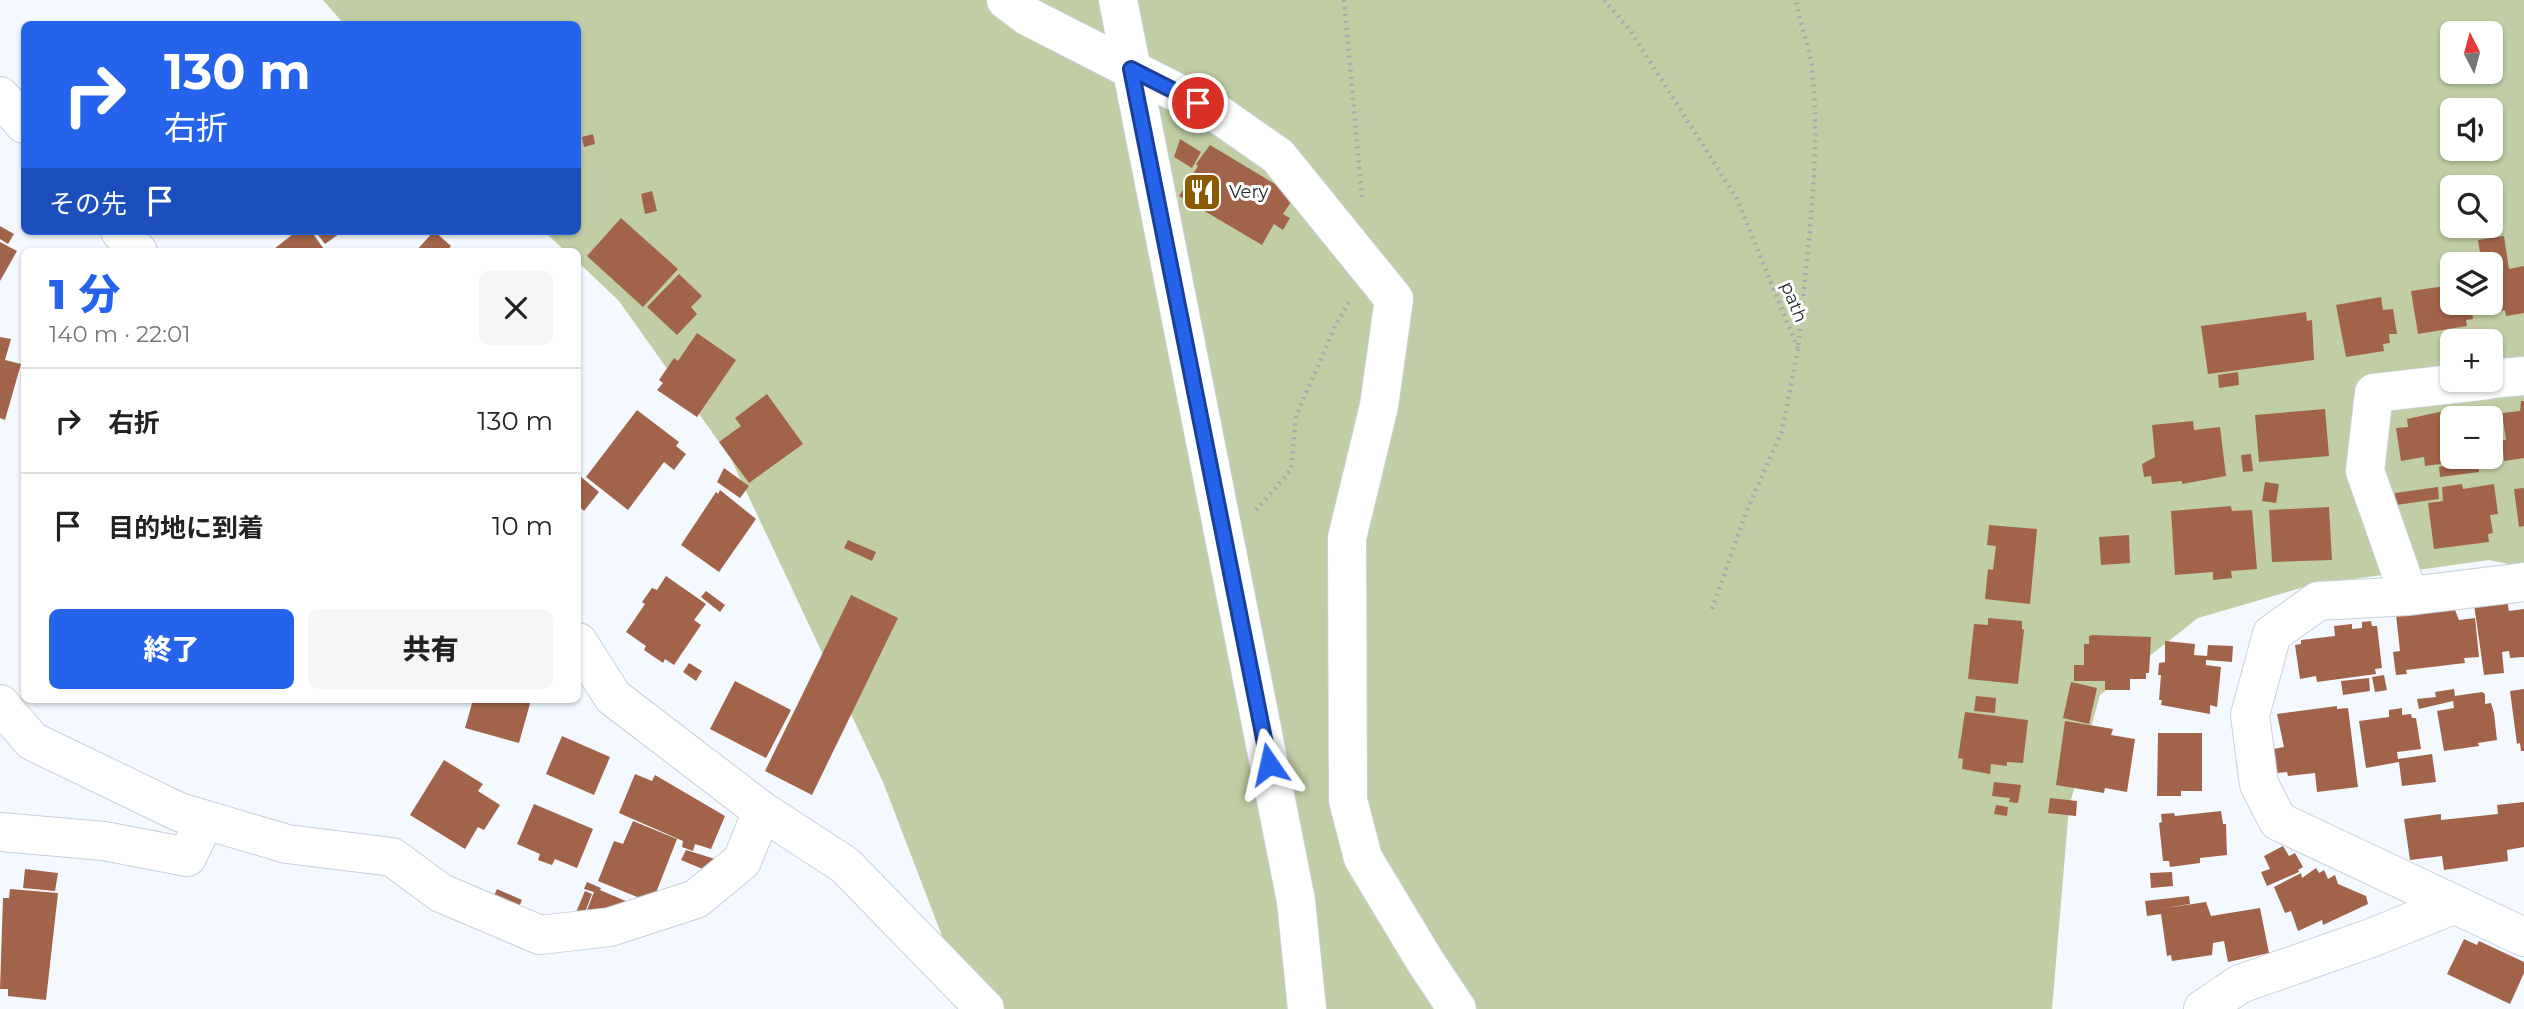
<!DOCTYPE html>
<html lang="ja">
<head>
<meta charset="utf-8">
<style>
	:root { --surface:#fff; --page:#f6f6f6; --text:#222; --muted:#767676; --line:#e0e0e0; --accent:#2563eb }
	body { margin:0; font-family:Montserrat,"Noto Sans JP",sans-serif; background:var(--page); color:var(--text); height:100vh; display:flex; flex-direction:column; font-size:26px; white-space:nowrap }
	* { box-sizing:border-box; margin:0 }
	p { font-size:23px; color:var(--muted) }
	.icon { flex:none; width:38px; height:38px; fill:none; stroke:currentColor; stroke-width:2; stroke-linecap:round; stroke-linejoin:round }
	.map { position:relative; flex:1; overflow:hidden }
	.panel { position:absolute; left:21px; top:248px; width:560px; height:455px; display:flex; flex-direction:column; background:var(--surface); border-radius:10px; box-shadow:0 2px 5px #0004 }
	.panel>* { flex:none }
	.hud { position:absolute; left:21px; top:21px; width:560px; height:214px; border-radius:10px; box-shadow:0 2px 5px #0004; background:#2563eb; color:#fff; overflow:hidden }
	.needle { width:46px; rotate:354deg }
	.fabs { position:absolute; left:2440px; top:21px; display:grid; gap:14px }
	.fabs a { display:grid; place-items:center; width:63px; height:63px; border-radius:10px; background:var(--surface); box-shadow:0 2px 5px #0004; font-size:35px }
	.pin { position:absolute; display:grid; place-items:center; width:60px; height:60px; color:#fff; margin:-30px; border:4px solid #fff; border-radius:50%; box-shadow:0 2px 7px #0007 }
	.me { position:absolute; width:77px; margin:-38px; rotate:349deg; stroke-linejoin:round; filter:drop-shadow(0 0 5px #0008) }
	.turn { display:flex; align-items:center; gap:24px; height:147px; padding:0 28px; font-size:32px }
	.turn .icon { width:91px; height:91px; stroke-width:2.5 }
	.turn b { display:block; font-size:49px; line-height:60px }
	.then { display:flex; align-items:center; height:66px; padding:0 28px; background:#0003; gap:14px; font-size:26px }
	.round { display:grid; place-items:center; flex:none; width:74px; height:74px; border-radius:10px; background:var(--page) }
	.summary { display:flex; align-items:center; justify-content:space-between; height:119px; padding:0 28px }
	h1 { font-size:42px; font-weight:800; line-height:52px; color:var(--accent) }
	.primary-button { display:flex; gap:14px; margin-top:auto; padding:14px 28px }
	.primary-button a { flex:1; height:80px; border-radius:10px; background:var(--accent); color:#fff; font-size:28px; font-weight:800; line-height:80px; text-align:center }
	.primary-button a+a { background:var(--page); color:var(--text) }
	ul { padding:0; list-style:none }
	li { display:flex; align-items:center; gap:21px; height:105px; padding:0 28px; border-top:2px solid var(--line) }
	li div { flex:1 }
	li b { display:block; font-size:26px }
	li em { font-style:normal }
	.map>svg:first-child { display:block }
	.green { fill:#c1cea5; fill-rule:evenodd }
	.building { fill:#a1644a }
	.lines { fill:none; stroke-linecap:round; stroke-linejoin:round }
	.minor-casing { stroke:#c8d1da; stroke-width:40 }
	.path { stroke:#a5aaae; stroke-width:4.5; stroke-dasharray:2 5; stroke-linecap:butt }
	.minor { stroke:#fff; stroke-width:38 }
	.route-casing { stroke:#184099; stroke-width:18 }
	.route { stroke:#2563eb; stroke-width:12 }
	.labels { text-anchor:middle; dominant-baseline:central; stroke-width:6; stroke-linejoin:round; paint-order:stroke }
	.poi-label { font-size:18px; fill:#272a2d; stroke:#fff; text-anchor:start }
	.street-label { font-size:18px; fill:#272a2d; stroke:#fff }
</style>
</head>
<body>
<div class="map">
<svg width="2524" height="1009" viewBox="0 0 2524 1009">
	<rect width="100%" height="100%" fill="#f3f9fe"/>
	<path class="green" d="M 323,0 L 2524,0 L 2524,567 L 2489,560 L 2311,585 L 2198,618 L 2100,695 L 2069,807 L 2052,1009 L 970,1009 L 883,782 L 731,459 L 619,301 L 578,262 L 578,252 L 566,252 L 544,231 L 578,231 L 578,24 L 344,24 ZM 2452,33 L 2490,33 L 2490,72 L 2452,72 ZM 2452,110 L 2490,110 L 2490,149 L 2452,149 ZM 2452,187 L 2490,187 L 2490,226 L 2452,226 ZM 2452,264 L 2490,264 L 2490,303 L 2452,303 ZM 2452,341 L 2490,341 L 2490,380 L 2452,380 ZM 2452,418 L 2490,418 L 2490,457 L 2452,457 Z"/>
	<path class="building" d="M 593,134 L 595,144 L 584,147 L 582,137 Z
		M 1180,139 L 1201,152 L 1192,168 L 1174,157 Z
		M 1210,145 L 1295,196 L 1283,214 L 1290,218 L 1283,230 L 1274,224 L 1262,245 L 1179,196 L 1198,166 L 1196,164 Z
		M 652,191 L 657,211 L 645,214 L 641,194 Z
		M 621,218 L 678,269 L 643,307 L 587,256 Z
		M 0,226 L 14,234 L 8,244 L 0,239 Z
		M 297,231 L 311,231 L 326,252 L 270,252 Z
		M 315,231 L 343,231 L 325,244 Z
		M 434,231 L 451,246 L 446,252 L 415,252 Z
		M 2504,236 L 2509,269 L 2524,266 L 2524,313 L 2506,316 L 2505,310 L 2494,312 L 2490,264 L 2482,264 L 2478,240 Z
		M 0,242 L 17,251 L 0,281 Z
		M 679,274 L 702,296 L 691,307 L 697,314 L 677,335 L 647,307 Z
		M 2452,285 L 2452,303 L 2471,303 L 2473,319 L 2466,320 L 2467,326 L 2418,334 L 2411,291 Z
		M 2381,297 L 2383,310 L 2393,309 L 2397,334 L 2389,334 L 2390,343 L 2383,344 L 2384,351 L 2346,357 L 2336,305 Z
		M 2306,312 L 2307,321 L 2312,320 L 2314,360 L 2208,374 L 2201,326 Z
		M 697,333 L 736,360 L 697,417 L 657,390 L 663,383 L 659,380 L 674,358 L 678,361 Z
		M 0,337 L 11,339 L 5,360 L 21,364 L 5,420 L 0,418 Z
		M 2238,372 L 2239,385 L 2219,388 L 2218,375 Z
		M 767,394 L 803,444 L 749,483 L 719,442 L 741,426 L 735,418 Z
		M 2521,401 L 2524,401 L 2524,458 L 2504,461 L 2502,440 L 2506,440 L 2502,413 L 2520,411 Z
		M 2462,407 L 2464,415 L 2471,414 L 2471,418 L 2452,418 L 2452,457 L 2477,457 L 2479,472 L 2440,477 L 2439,467 L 2450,465 L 2449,463 L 2425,466 L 2424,457 L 2401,461 L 2396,428 L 2408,427 L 2407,419 Z
		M 2325,409 L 2329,456 L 2259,462 L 2255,415 Z
		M 637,410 L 679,442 L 676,446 L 686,454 L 674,470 L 664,462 L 628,510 L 586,477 Z
		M 2193,421 L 2194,430 L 2220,427 L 2226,476 L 2182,484 L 2182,481 L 2152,484 L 2151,476 L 2144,477 L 2142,464 L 2155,457 L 2152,425 Z
		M 2251,454 L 2253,471 L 2243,472 L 2241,455 Z
		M 724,468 L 749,486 L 740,498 L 717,482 Z
		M 580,476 L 599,492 L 584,511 L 578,505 L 578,479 Z
		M 2265,482 L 2279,484 L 2276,503 L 2262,501 Z
		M 2462,484 L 2463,489 L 2494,484 L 2498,514 L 2490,515 L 2493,533 L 2488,534 L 2489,542 L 2434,549 L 2428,503 L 2443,501 L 2442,487 Z
		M 2438,487 L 2439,499 L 2396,505 L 2395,493 Z
		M 2524,488 L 2524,526 L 2519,527 L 2514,489 Z
		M 720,490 L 756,519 L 719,572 L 681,545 L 716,492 L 718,494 Z
		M 2231,506 L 2232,511 L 2252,510 L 2257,569 L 2231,571 L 2232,578 L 2213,580 L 2213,572 L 2175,575 L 2171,511 Z
		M 2329,507 L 2332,560 L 2272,562 L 2269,510 Z
		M 1989,525 L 2037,529 L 2030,604 L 1985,599 L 1988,569 L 1993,570 L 1996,546 L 1987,545 Z
		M 2129,535 L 2130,563 L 2101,565 L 2099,537 Z
		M 848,540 L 876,552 L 872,561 L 844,548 Z
		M 666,576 L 706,604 L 694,620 L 701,625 L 674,665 L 665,659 L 663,663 L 644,650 L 646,646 L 626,632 L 645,604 L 642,602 L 652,588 L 657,590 Z
		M 706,591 L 725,605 L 720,612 L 701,597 Z
		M 851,595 L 898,618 L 812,795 L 765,771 Z
		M 2507,600 L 2509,611 L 2524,609 L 2524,657 L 2510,658 L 2509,651 L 2502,652 L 2504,673 L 2484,675 L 2474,604 Z
		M 2455,610 L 2459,620 L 2475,618 L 2479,657 L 2464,658 L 2465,663 L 2406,670 L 2407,674 L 2396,675 L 2393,652 L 2400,651 L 2396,615 Z
		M 1988,618 L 2022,621 L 2022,629 L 2024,630 L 2018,684 L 1968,679 L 1974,624 L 1988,625 Z
		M 2371,621 L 2372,626 L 2377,626 L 2382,668 L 2375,669 L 2376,674 L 2317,682 L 2316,676 L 2300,679 L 2295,645 L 2301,644 L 2301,640 L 2335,636 L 2334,626 L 2352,624 L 2352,629 L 2362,628 L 2362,622 Z
		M 2093,635 L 2151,637 L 2149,673 L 2146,673 L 2146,679 L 2130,679 L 2130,690 L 2105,690 L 2105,681 L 2074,681 L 2074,665 L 2084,665 L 2084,644 L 2089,644 L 2089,636 Z
		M 2165,641 L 2195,644 L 2194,655 L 2207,656 L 2208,645 L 2233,646 L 2232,662 L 2206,660 L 2206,665 L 2221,667 L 2217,707 L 2210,705 L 2210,714 L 2161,705 L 2162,700 L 2159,700 L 2161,675 L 2158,675 L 2159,663 L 2165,662 Z
		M 689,663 L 702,671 L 696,681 L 683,672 Z
		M 2384,675 L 2387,690 L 2375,692 L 2372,677 Z
		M 2369,678 L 2370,691 L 2343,695 L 2341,681 Z
		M 735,681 L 791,710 L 766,758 L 710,729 Z
		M 2071,682 L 2097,688 L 2089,724 L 2063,718 Z
		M 2454,689 L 2455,696 L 2482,692 L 2485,694 L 2485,704 L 2491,703 L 2494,713 L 2497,740 L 2478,743 L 2479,746 L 2444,751 L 2437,711 L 2454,708 L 2453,701 L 2419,709 L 2417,699 L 2436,697 L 2435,692 Z
		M 2524,689 L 2524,751 L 2521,751 L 2520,743 L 2517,744 L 2510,691 Z
		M 1976,696 L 1996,698 L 1995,713 L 1974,711 Z
		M 473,700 L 531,700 L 519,743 L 465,728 Z
		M 2337,706 L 2337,709 L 2348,708 L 2358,787 L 2317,792 L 2315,773 L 2288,776 L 2287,772 L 2277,773 L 2273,749 L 2284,747 L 2277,714 Z
		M 2402,708 L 2402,715 L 2411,714 L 2412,718 L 2416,718 L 2421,749 L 2397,752 L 2398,759 L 2432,754 L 2436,782 L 2402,786 L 2399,762 L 2366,768 L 2359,721 L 2389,717 L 2389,710 Z
		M 1965,712 L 2028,720 L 2023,763 L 2007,762 L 2007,766 L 1991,764 L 1990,774 L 1962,769 L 1963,759 L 1958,758 Z
		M 2065,721 L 2113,729 L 2111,735 L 2135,739 L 2127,792 L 2105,788 L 2104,793 L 2056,785 Z
		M 2158,733 L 2202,733 L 2202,791 L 2181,791 L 2181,796 L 2157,796 Z
		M 562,736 L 610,757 L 594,795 L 546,774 Z
		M 444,760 L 483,784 L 478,791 L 500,805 L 484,830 L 478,827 L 465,849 L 410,815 Z
		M 635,774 L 652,781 L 655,775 L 725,816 L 711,849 L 695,844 L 693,851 L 682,847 L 683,841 L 619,813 Z
		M 1994,782 L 2021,785 L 2018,803 L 2009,802 L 2010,798 L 1992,796 Z
		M 2050,798 L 2077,801 L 2076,816 L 2048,813 Z
		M 2524,802 L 2524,847 L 2507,850 L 2508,861 L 2444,870 L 2442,856 L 2410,860 L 2404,819 L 2441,814 L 2441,820 L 2498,814 L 2497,805 Z
		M 534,804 L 593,829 L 577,868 L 555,859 L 552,865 L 538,860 L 540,854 L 517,844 Z
		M 1996,805 L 2008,807 L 2007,816 L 1994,814 Z
		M 2221,811 L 2223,824 L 2226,824 L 2227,855 L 2200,858 L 2200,863 L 2170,867 L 2169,861 L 2163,861 L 2159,823 L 2162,822 L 2161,814 L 2174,813 L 2175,816 Z
		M 633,821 L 677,839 L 652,903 L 598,881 L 614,841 L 623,844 Z
		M 2283,846 L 2289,856 L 2295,853 L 2303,867 L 2298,870 L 2299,872 L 2267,886 L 2261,872 L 2270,869 L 2264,856 Z
		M 686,850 L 715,859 L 710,872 L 681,860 Z
		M 2316,868 L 2319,873 L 2324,870 L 2328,879 L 2335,875 L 2338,884 L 2366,896 L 2368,904 L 2323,925 L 2322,920 L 2298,931 L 2291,911 L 2285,913 L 2274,887 L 2301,873 L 2302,878 Z
		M 25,869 L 58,873 L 55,891 L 23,888 Z
		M 2172,872 L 2173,886 L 2151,888 L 2150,873 Z
		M 587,882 L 601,888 L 600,890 L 635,905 L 584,918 L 594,892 L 584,889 Z
		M 10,889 L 58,893 L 46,1000 L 8,996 L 8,989 L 0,989 L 3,898 L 9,898 Z
		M 497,889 L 522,900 L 511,925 L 486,914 Z
		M 585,891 L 592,894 L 582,920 L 574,917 Z
		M 2189,896 L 2190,904 L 2159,909 L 2206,902 L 2211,916 L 2260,908 L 2269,953 L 2228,962 L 2224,941 L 2213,943 L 2212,955 L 2172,961 L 2171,955 L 2167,956 L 2161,914 L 2147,916 L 2145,901 Z
		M 2464,939 L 2477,945 L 2479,941 L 2524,962 L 2524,973 L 2510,1004 L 2447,974 Z"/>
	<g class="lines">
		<defs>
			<path id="minor" d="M 1006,0 L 1027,16 L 1215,112 L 1278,156 L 1394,299 L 1379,406 L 1347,538 L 1348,800 L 1363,858 L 1425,961 L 1457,1009
				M 1118,0 L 1296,901 L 1307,1009
				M 0,96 L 24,124
				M 120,231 L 138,252
				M 2490,379 L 2524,376
				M 2524,582 L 2409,596 L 2318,601 L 2272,634 L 2250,715 L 2259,784 L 2278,821 L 2524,937
				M 2409,596 L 2365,471 L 2374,393 L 2488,380
				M 578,642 L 613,697 L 762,811 L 845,865 L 985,1009
				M 0,704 L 32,741 L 179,812 L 287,844 L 392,857 L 441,893 L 540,935 L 610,927 L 696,899 L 742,861 L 762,811
				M 0,832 L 104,841 L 187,857 L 205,820
				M 2203,1009 L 2240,984 L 2371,938 L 2453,905"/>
		</defs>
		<use href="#minor" class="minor-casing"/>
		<path class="path" d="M 1344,0 L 1362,198
			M 1604,0 L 1630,30 L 1737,199 L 1798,349 C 1806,257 1822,160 1812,67 C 1810,46 1799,24 1796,0
			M 1256,510 L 1291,470 L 1296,416 L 1335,327 L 1349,302
			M 1712,609 L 1747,510 L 1782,431 L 1798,349"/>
		<use href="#minor" class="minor"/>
	</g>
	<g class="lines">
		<defs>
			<path id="route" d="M 1198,103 L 1131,69 L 1269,764"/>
		</defs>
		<use href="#route" class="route-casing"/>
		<use href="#route" class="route"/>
	</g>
	<defs>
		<symbol id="restaurant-square" viewBox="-11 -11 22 22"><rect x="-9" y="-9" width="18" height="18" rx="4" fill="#8b5b03" stroke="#fff"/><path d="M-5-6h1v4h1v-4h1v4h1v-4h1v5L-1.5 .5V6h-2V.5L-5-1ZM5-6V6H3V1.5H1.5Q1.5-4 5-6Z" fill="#fff"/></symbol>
	</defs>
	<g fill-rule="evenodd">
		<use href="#restaurant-square" x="1180" y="170" width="44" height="44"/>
	</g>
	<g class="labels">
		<g class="poi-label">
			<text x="1229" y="192">Very</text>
		</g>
		<g class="street-label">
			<text transform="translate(1794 302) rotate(68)">path</text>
		</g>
	</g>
</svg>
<div class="fabs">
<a><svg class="needle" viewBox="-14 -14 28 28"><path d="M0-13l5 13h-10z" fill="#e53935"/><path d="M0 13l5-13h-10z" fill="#767676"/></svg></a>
<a><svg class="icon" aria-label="sound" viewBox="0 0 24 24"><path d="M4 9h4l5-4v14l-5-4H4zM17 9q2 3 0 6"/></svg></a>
<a><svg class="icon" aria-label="search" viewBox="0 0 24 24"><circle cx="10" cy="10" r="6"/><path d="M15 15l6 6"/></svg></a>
<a><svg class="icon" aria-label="layers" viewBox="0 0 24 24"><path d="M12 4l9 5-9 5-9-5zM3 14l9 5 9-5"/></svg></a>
<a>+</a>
<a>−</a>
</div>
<div class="pin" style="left:1198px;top:103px;background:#d93025"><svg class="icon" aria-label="arrive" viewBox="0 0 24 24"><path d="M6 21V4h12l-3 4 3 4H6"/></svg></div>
<svg class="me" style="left:1269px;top:764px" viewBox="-20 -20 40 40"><path d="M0-17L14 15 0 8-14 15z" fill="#2563eb" stroke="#fff" stroke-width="4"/></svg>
<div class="hud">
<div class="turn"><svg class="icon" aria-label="right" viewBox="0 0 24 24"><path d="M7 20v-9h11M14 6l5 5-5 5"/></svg><div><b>130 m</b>右折</div></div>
<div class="then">その先<svg class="icon" aria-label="arrive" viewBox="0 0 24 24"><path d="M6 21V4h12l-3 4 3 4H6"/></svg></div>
</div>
<section class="panel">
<div class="summary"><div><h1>1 分</h1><p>140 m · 22:01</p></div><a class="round"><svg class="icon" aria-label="close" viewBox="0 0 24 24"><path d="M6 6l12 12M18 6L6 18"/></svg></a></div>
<ul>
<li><svg class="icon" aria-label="right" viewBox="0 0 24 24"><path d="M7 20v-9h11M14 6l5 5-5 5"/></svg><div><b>右折</b></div><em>130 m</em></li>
<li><svg class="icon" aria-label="arrive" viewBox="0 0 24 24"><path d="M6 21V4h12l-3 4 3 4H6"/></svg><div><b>目的地に到着</b></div><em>10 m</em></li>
</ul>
<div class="primary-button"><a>終了</a><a>共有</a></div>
</section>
</div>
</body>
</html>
